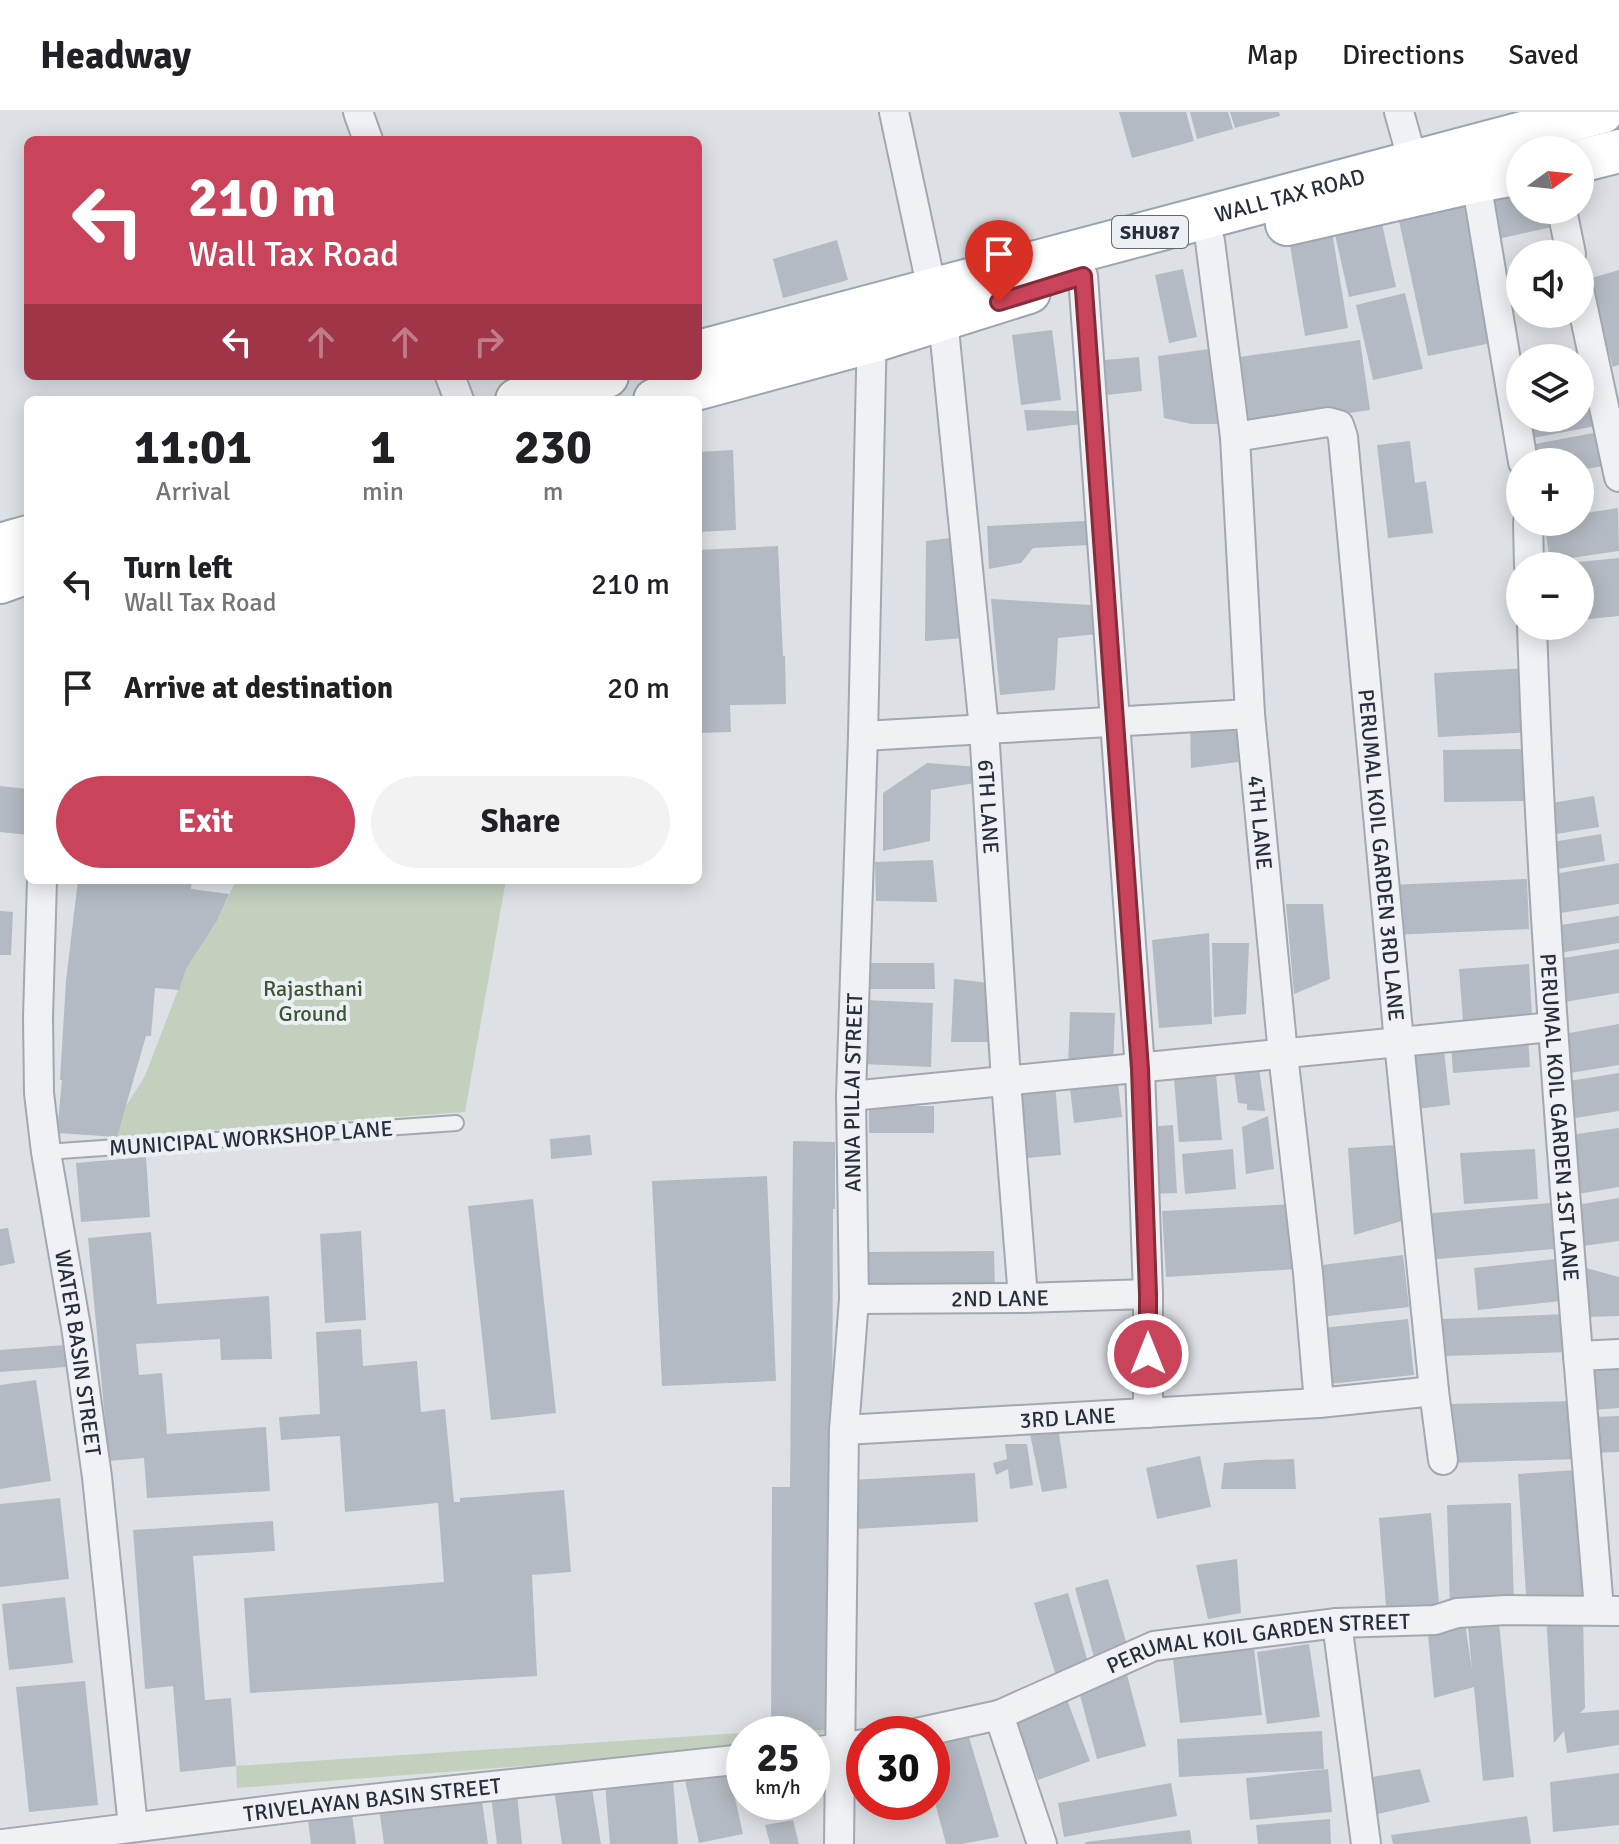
<!DOCTYPE html>
<html lang="en">
<head>
<meta charset="utf-8">
<style>
	:root { --surface:#fff; --page:#f2f2f2; --text:#202124; --muted:#757577; --line:#e0e0e0; --accent:#c9435a }
	body { margin:0; font-family:Signika,sans-serif; background:var(--page); color:var(--text); height:100vh; display:flex; flex-direction:column; font-size:30px; white-space:nowrap }
	* { box-sizing:border-box; margin:0 }
	p { font-size:26px; color:var(--muted) }
	.icon { flex:none; width:44px; height:44px; fill:none; stroke:currentColor; stroke-width:2; stroke-linecap:round; stroke-linejoin:round }
	.map { position:relative; flex:1; overflow:hidden }
	.sheet { position:absolute; left:24px; top:284px; width:678px; height:488px; display:flex; flex-direction:column; background:var(--surface); border-radius:12px; box-shadow:0 4px 20px #0003 }
	.sheet>* { flex:none }
	.top-card { position:absolute; left:24px; top:24px; width:678px; height:244px; border-radius:12px; box-shadow:0 4px 20px #0003; background:#c9435a; color:#fff; overflow:hidden }
	.needle { width:52px; rotate:75deg }
	.buttons { position:absolute; left:1506px; top:24px; display:grid; gap:16px }
	.buttons a { display:grid; place-items:center; width:88px; height:88px; border-radius:50%; background:var(--surface); box-shadow:0 4px 20px #0003; font-size:40px }
	.speed { position:absolute; left:726px; top:1604px; display:flex; gap:16px; font-size:40px; font-weight:700; text-align:center }
	.speed>* { display:grid; place-content:center; width:104px; height:104px; border-radius:50%; background:var(--surface); box-shadow:0 4px 20px #0003; line-height:1 }
	.speed small { font-size:20px; font-weight:400 }
	.speed .limit { border:12px solid #d22; background:#fff; color:#111 }
	.pin { position:absolute; display:grid; place-items:center; width:68px; height:68px; color:#fff; margin:-82px -34px; border-radius:50% 50% 50% 0; rotate:-45deg; box-shadow:0 0 8px #0007 }
	.pin .icon { rotate:45deg }
	.me { position:absolute; width:88px; margin:-44px; rotate:0deg; stroke-linejoin:round; filter:drop-shadow(0 0 6px #0008) }
	.turn { display:flex; align-items:center; gap:28px; height:168px; padding:0 32px; font-size:36px }
	.turn .icon { width:104px; height:104px; stroke-width:2.5 }
	.turn b { display:block; font-size:56px; line-height:68px }
	.lanes { display:flex; align-items:center; height:76px; padding:0 32px; background:#0003; justify-content:center; gap:40px; direction:ltr }
	.lanes .off { opacity:.35 }
	.eta { display:flex; justify-content:space-evenly; align-items:center; height:136px; text-align:center }
	.eta b { font-size:48px; font-weight:700; line-height:56px }
	.primary-button { display:flex; gap:16px; margin-top:auto; padding:16px 32px }
	.primary-button a { flex:1; height:92px; border-radius:48px; background:var(--accent); color:#fff; font-size:32px; font-weight:700; line-height:92px; text-align:center }
	.primary-button a+a { background:var(--page); color:var(--text) }
	ul { padding:0; list-style:none }
	li { display:flex; align-items:center; gap:24px; height:104px; padding:0 32px }
	li div { flex:1 }
	li b { display:block; font-size:30px }
	li em { font-style:normal }
	header { display:flex; align-items:center; gap:48px; box-sizing:border-box; height:112px; padding:0 40px; background:var(--surface); border-bottom:2px solid var(--line) }
	header strong { font-size:38px }
	nav { display:flex; gap:44px; margin-inline-start:auto; font-size:28px }
	.map>svg:first-child { display:block }
	.green { fill:#c3d0be }
	.building { fill:#b4bac3 }
	.lines { fill:none; stroke-linecap:round; stroke-linejoin:round }
	.lane-casing { stroke:#a3a8b0; stroke-width:18 }
	.street-casing { stroke:#a3a8b0; stroke-width:32 }
	.primary-casing { stroke:#9ca5b1; stroke-width:46 }
	.lane { stroke:#eff1f5; stroke-width:14 }
	.street { stroke:#eff1f5; stroke-width:28 }
	.primary { stroke:#fff; stroke-width:42 }
	.route-casing { stroke:#832c3a; stroke-width:20 }
	.route { stroke:#c9435a; stroke-width:14 }
	.labels { text-anchor:middle; dominant-baseline:central; stroke-width:8; stroke-linejoin:round; paint-order:stroke }
	.shield { fill:#eceff4; stroke:#626973; stroke-width:2 }
	.shield-label { font-size:20px; font-weight:bold; fill:#272f3c }
	.street-label { font-size:22px; fill:#272f3c; stroke:#eceff4 }
	.park-label { font-size:22px; fill:#3c5734; stroke:#eceff4 }
</style>
</head>
<body>
<header>
<strong>Headway</strong>
<nav><a>Map</a><a>Directions</a><a>Saved</a></nav>
</header>
<div class="map">
<svg width="1619" height="1732" viewBox="0 0 1619 1732">
	<rect width="100%" height="100%" fill="#dde1e6"/>
	<path class="green" d="M 236,768 L 506,768 L 465,1000 L 117,1025 L 124,997 L 145,964 L 186,857 L 217,809 Z
		M 831,1618 L 812,1625 L 812,1622 L 744,1622 L 744,1637 L 237,1676 L 236,1654 L 771,1619 Z"/>
	<path class="building" d="M 1119,0 L 1186,0 L 1194,29 L 1132,46 Z
		M 1190,0 L 1228,0 L 1233,17 L 1197,27 Z
		M 1230,0 L 1279,0 L 1280,4 L 1235,16 Z
		M 1520,70 L 1520,98 L 1548,98 L 1552,115 L 1493,128 L 1482,78 Z
		M 1462,75 L 1496,230 L 1428,244 L 1395,90 Z
		M 1379,98 L 1396,175 L 1349,185 L 1332,109 Z
		M 1330,108 L 1348,216 L 1305,224 L 1287,115 Z
		M 837,128 L 848,168 L 783,186 L 773,147 Z
		M 1183,157 L 1197,225 L 1169,231 L 1155,163 Z
		M 1619,158 L 1619,253 L 1613,255 L 1588,167 Z
		M 1405,181 L 1423,257 L 1373,268 L 1356,193 Z
		M 1052,218 L 1061,288 L 1021,293 L 1012,223 Z
		M 1360,228 L 1370,298 L 1250,316 L 1239,245 Z
		M 1217,236 L 1226,312 L 1191,312 L 1164,306 L 1158,244 Z
		M 1139,245 L 1142,279 L 1098,284 L 1094,249 Z
		M 1592,266 L 1601,313 L 1528,327 L 1523,306 L 1580,306 L 1580,268 Z
		M 1024,298 L 1078,299 L 1081,312 L 1027,319 Z
		M 1604,319 L 1610,353 L 1580,358 L 1580,350 L 1527,350 L 1524,334 Z
		M 1410,329 L 1415,371 L 1426,369 L 1433,421 L 1388,426 L 1377,333 Z
		M 733,338 L 736,418 L 698,420 L 698,340 Z
		M 1618,396 L 1619,439 L 1550,449 L 1544,410 L 1580,410 L 1580,402 Z
		M 1085,409 L 1089,433 L 1033,436 L 1021,451 L 989,457 L 987,414 Z
		M 958,425 L 965,526 L 925,529 L 926,429 Z
		M 778,434 L 783,544 L 785,544 L 786,592 L 730,593 L 731,620 L 698,621 L 698,438 Z
		M 1619,446 L 1619,504 L 1580,508 L 1580,454 L 1556,454 L 1556,452 Z
		M 991,487 L 1091,493 L 1098,522 L 1058,526 L 1055,578 L 1000,583 Z
		M 1530,556 L 1534,620 L 1438,625 L 1434,561 Z
		M 1244,605 L 1246,649 L 1191,656 L 1190,610 Z
		M 1524,637 L 1525,689 L 1444,690 L 1443,638 Z
		M 927,651 L 979,655 L 975,671 L 931,678 L 930,729 L 883,739 L 883,681 Z
		M 0,674 L 28,677 L 28,723 L 0,720 Z
		M 1594,684 L 1599,715 L 1544,724 L 1539,693 Z
		M 1601,722 L 1605,749 L 1551,758 L 1546,731 Z
		M 933,748 L 937,790 L 876,789 L 875,750 Z
		M 1619,751 L 1619,792 L 1554,802 L 1548,763 Z
		M 1527,767 L 1529,817 L 1391,823 L 1389,773 Z
		M 78,768 L 192,768 L 191,777 L 229,782 L 217,809 L 186,857 L 179,878 L 155,876 L 151,924 L 146,924 L 117,1025 L 57,1021 L 62,968 L 60,968 L 66,869 Z
		M 1286,792 L 1323,792 L 1330,867 L 1294,882 Z
		M 0,799 L 13,800 L 11,843 L 0,843 Z
		M 1619,804 L 1619,831 L 1553,842 L 1548,815 Z
		M 1209,821 L 1212,912 L 1159,916 L 1152,828 Z
		M 1212,831 L 1249,831 L 1246,902 L 1214,905 Z
		M 1619,837 L 1619,881 L 1558,891 L 1551,848 Z
		M 861,851 L 934,851 L 935,877 L 861,877 Z
		M 1529,852 L 1532,903 L 1463,909 L 1459,857 Z
		M 954,867 L 989,871 L 995,930 L 951,930 Z
		M 865,888 L 933,891 L 931,955 L 862,952 Z
		M 1070,900 L 1115,901 L 1113,959 L 1068,956 Z
		M 1619,912 L 1619,953 L 1564,962 L 1558,923 Z
		M 1528,925 L 1530,955 L 1453,961 L 1451,932 Z
		M 1444,938 L 1450,993 L 1408,998 L 1402,943 Z
		M 1259,956 L 1265,999 L 1247,998 L 1247,992 L 1238,991 L 1234,959 Z
		M 1619,961 L 1619,999 L 1569,1007 L 1563,970 Z
		M 1117,962 L 1122,1005 L 1074,1011 L 1069,967 Z
		M 1216,962 L 1222,1028 L 1179,1030 L 1174,965 Z
		M 1055,971 L 1061,1043 L 1016,1047 L 1010,975 Z
		M 869,994 L 934,994 L 934,1021 L 869,1021 Z
		M 1268,1004 L 1274,1057 L 1246,1062 L 1242,1015 Z
		M 1173,1013 L 1177,1081 L 1150,1082 L 1146,1015 Z
		M 1619,1016 L 1619,1075 L 1572,1083 L 1563,1024 Z
		M 590,1023 L 592,1043 L 551,1047 L 550,1027 Z
		M 793,1029 L 835,1030 L 835,1097 L 833,1097 L 831,1618 L 771,1619 L 772,1375 L 790,1375 Z
		M 1396,1033 L 1402,1109 L 1354,1123 L 1348,1036 Z
		M 1233,1037 L 1236,1077 L 1185,1082 L 1182,1042 Z
		M 1535,1037 L 1538,1087 L 1464,1092 L 1460,1041 Z
		M 146,1045 L 150,1105 L 81,1110 L 76,1051 Z
		M 767,1064 L 776,1269 L 662,1274 L 652,1069 Z
		M 1619,1086 L 1619,1129 L 1583,1134 L 1576,1093 Z
		M 533,1087 L 556,1301 L 491,1308 L 468,1094 Z
		M 1550,1091 L 1554,1137 L 1426,1148 L 1422,1102 Z
		M 1294,1092 L 1297,1157 L 1166,1165 L 1162,1099 Z
		M 8,1116 L 15,1151 L 0,1154 L 0,1117 Z
		M 361,1119 L 366,1208 L 325,1211 L 320,1122 Z
		M 151,1120 L 157,1192 L 269,1184 L 272,1247 L 221,1248 L 220,1227 L 136,1232 L 139,1263 L 162,1261 L 167,1322 L 266,1315 L 270,1379 L 147,1386 L 144,1346 L 109,1349 L 88,1126 Z
		M 994,1139 L 995,1178 L 864,1179 L 863,1140 Z
		M 1403,1143 L 1409,1195 L 1320,1205 L 1314,1154 Z
		M 1565,1146 L 1570,1188 L 1478,1198 L 1474,1156 Z
		M 1586,1156 L 1619,1165 L 1619,1204 L 1586,1205 Z
		M 1567,1202 L 1569,1240 L 1444,1244 L 1443,1207 Z
		M 1408,1207 L 1414,1263 L 1329,1272 L 1322,1216 Z
		M 361,1217 L 363,1254 L 417,1249 L 421,1300 L 445,1297 L 454,1390 L 460,1390 L 460,1386 L 564,1378 L 571,1460 L 532,1463 L 537,1564 L 250,1581 L 244,1486 L 444,1470 L 438,1391 L 345,1400 L 340,1324 L 281,1328 L 279,1305 L 320,1302 L 316,1220 Z
		M 65,1233 L 66,1255 L 0,1260 L 0,1238 Z
		M 1619,1250 L 1619,1296 L 1592,1298 L 1589,1251 Z
		M 36,1268 L 51,1369 L 0,1377 L 0,1273 Z
		M 1576,1289 L 1577,1347 L 1449,1351 L 1447,1292 Z
		M 1619,1304 L 1619,1340 L 1593,1341 L 1591,1305 Z
		M 1059,1321 L 1067,1376 L 1042,1380 L 1030,1322 Z
		M 1005,1332 L 1027,1332 L 1033,1373 L 1010,1377 L 1008,1357 L 996,1363 L 993,1351 L 1007,1347 Z
		M 1200,1344 L 1211,1395 L 1157,1407 L 1146,1356 Z
		M 1294,1347 L 1296,1377 L 1221,1377 L 1224,1351 L 1258,1348 Z
		M 1577,1358 L 1586,1493 L 1527,1497 L 1518,1362 Z
		M 975,1361 L 978,1410 L 855,1417 L 852,1368 Z
		M 60,1386 L 69,1467 L 0,1475 L 0,1392 Z
		M 1511,1391 L 1514,1495 L 1450,1497 L 1447,1393 Z
		M 1431,1401 L 1440,1502 L 1387,1506 L 1379,1406 Z
		M 273,1409 L 275,1439 L 193,1444 L 205,1588 L 231,1586 L 236,1654 L 180,1660 L 173,1574 L 145,1577 L 133,1418 Z
		M 1237,1447 L 1241,1501 L 1208,1507 L 1196,1453 Z
		M 1108,1467 L 1129,1540 L 1095,1549 L 1075,1476 Z
		M 1068,1481 L 1090,1557 L 1057,1567 L 1034,1491 Z
		M 65,1485 L 73,1551 L 9,1558 L 2,1492 Z
		M 1498,1500 L 1514,1665 L 1483,1669 L 1474,1575 L 1434,1586 L 1427,1512 L 1464,1505 L 1472,1558 L 1467,1503 Z
		M 1583,1502 L 1585,1596 L 1580,1601 L 1619,1598 L 1619,1633 L 1567,1641 L 1564,1619 L 1554,1631 L 1546,1504 Z
		M 1253,1528 L 1262,1603 L 1180,1611 L 1172,1537 Z
		M 1309,1532 L 1320,1605 L 1267,1612 L 1257,1540 Z
		M 1126,1559 L 1146,1634 L 1097,1647 L 1077,1572 Z
		M 85,1569 L 98,1693 L 29,1700 L 16,1575 Z
		M 1066,1585 L 1090,1649 L 1038,1668 L 1014,1604 Z
		M 1322,1619 L 1324,1657 L 1179,1665 L 1177,1627 Z
		M 968,1622 L 999,1725 L 962,1732 L 946,1732 L 932,1679 L 932,1634 Z
		M 1328,1657 L 1332,1700 L 1250,1708 L 1246,1666 Z
		M 1420,1657 L 1430,1690 L 1369,1704 L 1360,1667 Z
		M 729,1659 L 743,1722 L 699,1731 L 685,1668 Z
		M 1619,1661 L 1619,1713 L 1553,1720 L 1550,1670 Z
		M 673,1666 L 678,1732 L 610,1732 L 605,1672 Z
		M 591,1671 L 601,1732 L 562,1732 L 554,1677 Z
		M 1171,1671 L 1177,1704 L 1064,1725 L 1058,1691 Z
		M 517,1681 L 522,1732 L 497,1732 L 491,1684 Z
		M 481,1682 L 488,1732 L 384,1732 L 379,1696 Z
		M 352,1702 L 356,1732 L 311,1732 L 308,1708 Z
		M 1527,1704 L 1531,1732 L 1393,1732 L 1391,1723 Z
		M 1330,1707 L 1331,1732 L 1258,1732 L 1256,1713 Z
		M 793,1708 L 799,1732 L 770,1732 L 765,1713 Z
		M 1190,1718 L 1192,1732 L 1085,1732 L 1085,1730 Z"/>
	<g class="lines">
		<defs>
			<path id="lane" d="M 46,1040 L 456,1011"/>
			<g id="street">
				<path d="M 358,0 L 368,28"/>
				<path d="M 894,0 L 932,178"/>
				<path d="M 1399,0 L 1413,50"/>
				<path d="M 1476,69 L 1523,350"/>
				<path d="M 1562,98 L 1571,142"/>
				<path id="s1" d="M 1210,129 L 1235,325 L 1250,602 L 1283,942 L 1308,1161 L 1319,1291"/>
				<path d="M 1083,164 L 1140,957 L 1148,1182 L 1148,1301"/>
				<path d="M 1580,182 L 1619,365"/>
				<path id="s2" d="M 943,207 L 984,617 L 1006,969 L 1023,1186"/>
				<path d="M 450,264 L 459,288"/>
				<path id="s3" d="M 1235,325 L 1328,310 L 1339,313 L 1343,325 L 1399,930 L 1434,1279 L 1443,1348"/>
				<path d="M 1528,410 L 1529,454"/>
				<path id="s4" d="M 1532,514 C 1543,843 1572,1170 1599,1497"/>
				<path d="M 863,624 L 1250,602"/>
				<path id="s5" d="M 42,768 L 38,905 L 39,981 L 46,1040 L 77,1221 L 97,1365 L 133,1715"/>
				<path d="M 851,984 L 1552,915"/>
				<path id="s6" d="M 854,1187 L 1023,1186 L 1148,1182"/>
				<path d="M 1578,1244 L 1619,1242"/>
				<path id="s7" d="M 844,1318 L 1319,1291 L 1434,1279"/>
				<path d="M 1337,1511 L 1366,1732"/>
				<path d="M 999,1603 L 1042,1732"/>
				<path id="s8" d="M 912,1622 L 999,1603 L 1154,1534 L 1337,1511 L 1435,1508 L 1457,1501 L 1506,1498 L 1619,1499"/>
				<path d="M 812,1640 L 864,1632"/>
				<path id="s9" d="M 3,1732 L 305,1694 L 744,1647"/>
				<path id="s10" d="M 839,1732 L 844,1318 L 854,1187 L 851,984 L 863,624 L 872,214"/>
			</g>
			<g id="primary">
				<path d="M 1580,49 L 1619,39"/>
				<path d="M 1287,112 L 1476,69 L 1520,61"/>
				<path id="s11" d="M 698,240 L 1602,0"/>
				<path d="M 517,288 L 607,264"/>
				<path d="M 655,288 L 873,229 L 1029,180"/>
				<path d="M 0,433 L 28,425"/>
				<path d="M 0,470 L 28,460"/>
			</g>
		</defs>
		<use href="#lane" class="lane-casing"/>
		<use href="#street" class="street-casing"/>
		<use href="#primary" class="primary-casing"/>
		<use href="#lane" class="lane"/>
		<use href="#street" class="street"/>
		<use href="#primary" class="primary"/>
	</g>
	<g class="lines">
		<defs>
			<path id="route" d="M 999,190 L 1083,164 L 1140,957 L 1148,1182 L 1148,1242"/>
		</defs>
		<use href="#route" class="route-casing"/>
		<use href="#route" class="route"/>
	</g>
	<g class="labels">
		<rect class="shield" x="1112" y="104" width="76" height="32" rx="6"/>
		<g class="shield-label">
			<text x="1150" y="120">SHU87</text>
		</g>
		<g class="street-label">
			<text stroke="none"><textPath href="#s11" startOffset="612">WALL TAX ROAD</textPath></text>
			<text stroke="none"><textPath href="#s2" startOffset="490">6TH LANE</textPath></text>
			<text stroke="none"><textPath href="#s1" startOffset="584">4TH LANE</textPath></text>
			<text stroke="none"><textPath href="#s3" startOffset="538">PERUMAL KOIL GARDEN 3RD LANE</textPath></text>
			<text stroke="none"><textPath href="#s10" startOffset="752">ANNA PILLAI STREET</textPath></text>
			<text stroke="none"><textPath href="#s4" startOffset="492">PERUMAL KOIL GARDEN 1ST LANE</textPath></text>
			<text transform="translate(251 1026) rotate(-4)">MUNICIPAL WORKSHOP LANE</text>
			<text stroke="none"><textPath href="#s6" startOffset="146">2ND LANE</textPath></text>
			<text stroke="none"><textPath href="#s5" startOffset="476">WATER BASIN STREET</textPath></text>
			<text stroke="none"><textPath href="#s7" startOffset="224">3RD LANE</textPath></text>
			<text stroke="none"><textPath href="#s8" startOffset="362">PERUMAL KOIL GARDEN STREET</textPath></text>
			<text stroke="none"><textPath href="#s9" startOffset="372">TRIVELAYAN BASIN STREET</textPath></text>
		</g>
		<g class="park-label">
			<text x="313" y="876">Rajasthani<tspan x="313" dy="25">Ground</tspan></text>
		</g>
	</g>
</svg>
<div class="buttons">
<a><svg class="needle" viewBox="-14 -14 28 28"><path d="M0-13l5 13h-10z" fill="#e53935"/><path d="M0 13l5-13h-10z" fill="#757577"/></svg></a>
<a><svg class="icon" aria-label="sound" viewBox="0 0 24 24"><path d="M4 9h4l5-4v14l-5-4H4zM17 9q2 3 0 6"/></svg></a>
<a><svg class="icon" aria-label="layers" viewBox="0 0 24 24"><path d="M12 4l9 5-9 5-9-5zM3 14l9 5 9-5"/></svg></a>
<a>+</a>
<a>−</a>
</div>
<div class="speed"><div>25<small>km/h</small></div><div class="limit">30</div></div>
<div class="pin" style="left:999px;top:190px;background:#d93025"><svg class="icon" aria-label="arrive" viewBox="0 0 24 24"><path d="M6 21V4h12l-3 4 3 4H6"/></svg></div>
<svg class="me" style="left:1148px;top:1242px" viewBox="-20 -20 40 40"><circle r="17" fill="#c9435a" stroke="#fff" stroke-width="3"/><path d="M0-11L8 9 0 5-8 9z" fill="#fff"/></svg>
<div class="top-card">
<div class="turn"><svg class="icon" aria-label="left" viewBox="0 0 24 24"><path d="M17 20v-9H6M10 6l-5 5 5 5"/></svg><div><b>210 m</b>Wall Tax Road</div></div>
<div class="lanes"><svg class="icon" aria-label="left" viewBox="0 0 24 24"><path d="M17 20v-9H6M10 6l-5 5 5 5"/></svg><svg class="icon off" aria-label="ahead" viewBox="0 0 24 24"><path d="M12 20V5M6 11l6-6 6 6"/></svg><svg class="icon off" aria-label="ahead" viewBox="0 0 24 24"><path d="M12 20V5M6 11l6-6 6 6"/></svg><svg class="icon off" aria-label="right" viewBox="0 0 24 24"><path d="M7 20v-9h11M14 6l5 5-5 5"/></svg></div>
</div>
<section class="sheet">
<div class="eta">
<div><b>11:01</b><p>Arrival</p></div>
<div><b>1</b><p>min</p></div>
<div><b>230</b><p>m</p></div>
</div>
<ul>
<li><svg class="icon" aria-label="left" viewBox="0 0 24 24"><path d="M17 20v-9H6M10 6l-5 5 5 5"/></svg><div><b>Turn left</b><p>Wall Tax Road</p></div><em>210 m</em></li>
<li><svg class="icon" aria-label="arrive" viewBox="0 0 24 24"><path d="M6 21V4h12l-3 4 3 4H6"/></svg><div><b>Arrive at destination</b></div><em>20 m</em></li>
</ul>
<div class="primary-button"><a>Exit</a><a>Share</a></div>
</section>
</div>
</body>
</html>
